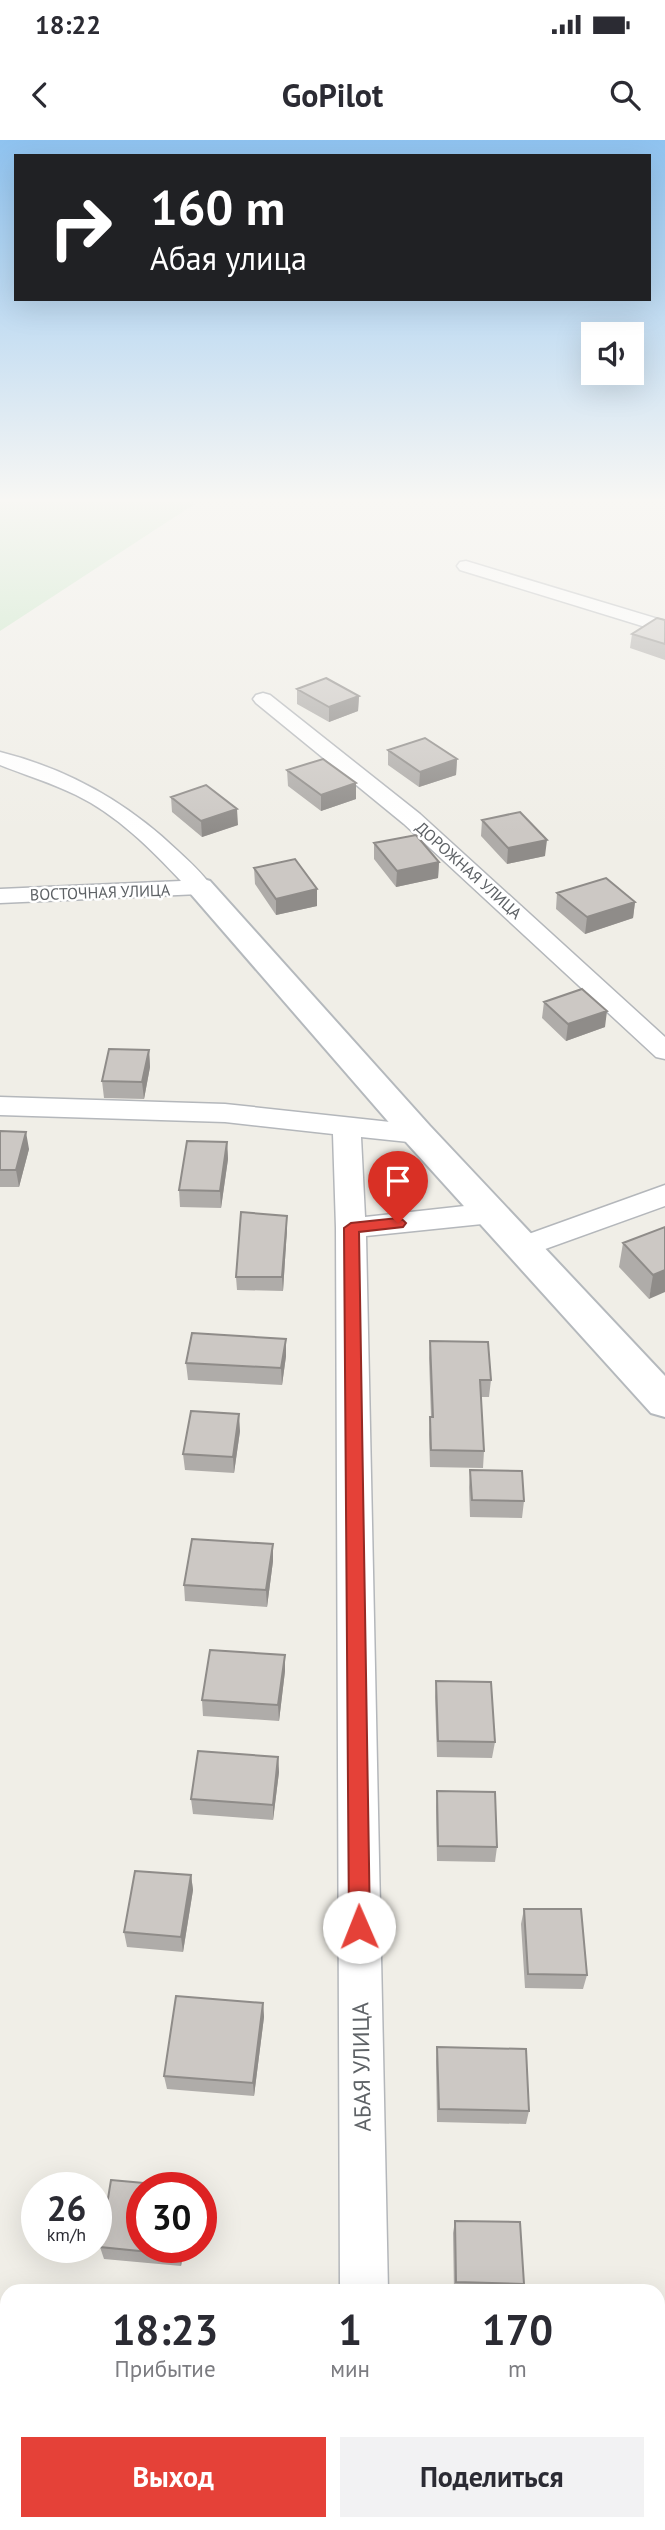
<!DOCTYPE html>
<html lang="ru">
<head>
<meta charset="utf-8">
<style>
	:root { --surface:#fff; --page:#f2f2f3; --text:#2b2b33; --muted:#7c7c81; --accent:#e54138 }
	body { margin:0; font-family:"PT Sans",sans-serif; background:var(--page); color:var(--text); height:100vh; display:flex; flex-direction:column; font-size:26px; white-space:nowrap }
	* { box-sizing:border-box; margin:0 }
	p { font-size:23px; color:var(--muted) }
	.icon { flex:none; width:38px; height:38px; fill:none; stroke:currentColor; stroke-width:2; stroke-linecap:round; stroke-linejoin:round }
	.map { position:relative; flex:1; overflow:hidden }
	.side { position:absolute; left:0px; top:2144px; width:665px; height:247px; display:flex; flex-direction:column; background:var(--surface); border-radius:21px 21px 0 0; box-shadow:0 7px 28px #0002 }
	.side>* { flex:none }
	.hud { position:absolute; left:14px; top:14px; width:637px; height:147px; border-radius:0px; box-shadow:0 7px 28px #0002; background:#202124; color:#fff; overflow:hidden }
	.controls { position:absolute; left:581px; top:182px; display:grid; gap:14px }
	.controls a { display:grid; place-items:center; width:63px; height:63px; border-radius:0px; background:var(--surface); box-shadow:0 7px 28px #0002; font-size:35px }
	.speed { position:absolute; left:21px; top:2032px; display:flex; gap:14px; font-size:35px; font-weight:700; text-align:center }
	.speed>* { display:grid; place-content:center; width:91px; height:91px; border-radius:50%; background:var(--surface); box-shadow:0 7px 28px #0002; line-height:1 }
	.speed small { font-size:18px; font-weight:400 }
	.speed .limit { border:10px solid #d22; background:#fff; color:#111 }
	.pin { position:absolute; display:grid; place-items:center; width:60px; height:60px; color:#fff; margin:-72px -30px; border-radius:50% 50% 50% 0; rotate:-45deg; box-shadow:0 0 7px #0007 }
	.pin .icon { rotate:45deg }
	.me { position:absolute; width:77px; margin:-38px; rotate:359deg; stroke-linejoin:round; filter:drop-shadow(0 0 5px #0008) }
	.turn { display:flex; align-items:center; gap:24px; height:147px; padding:0 21px; font-size:32px }
	.turn .icon { width:91px; height:91px; stroke-width:2.5 }
	.turn b { display:block; font-size:49px; line-height:60px }
	.eta { display:flex; justify-content:space-evenly; align-items:center; height:119px; text-align:center }
	.eta b { font-size:42px; font-weight:700; line-height:49px }
	.button { display:flex; gap:14px; margin-top:auto; padding:14px 21px }
	.button a { flex:1; height:80px; border-radius:0px; background:var(--accent); color:#fff; font-size:28px; font-weight:700; line-height:80px; text-align:center }
	.button a+a { background:var(--page); color:var(--text) }
	.status { display:flex; justify-content:space-between; align-items:center; height:49px; padding:0 35px; background:var(--surface); direction:ltr }
	.status svg { height:19px; fill:currentColor }
	header { display:flex; justify-content:space-between; align-items:center; height:91px; padding:0 21px; background:var(--surface); font-size:32px; font-weight:700 }
	.map>svg:first-child { display:block }
	.green { fill:#c5e6c4 }
	.lines { fill:none; stroke-linecap:round; stroke-linejoin:round }
	.street-casing { stroke:#b4b7bb; stroke-width:3 }
	.secondary-casing { stroke:#b5b9bd; stroke-width:4 }
	.street { fill:#fff; fill-rule:evenodd }
	.secondary { fill:#fff; fill-rule:evenodd }
	.wall { fill:#afaca9 }
	.shaded-wall { fill:#8f8c89 }
	.building { fill:#ccc8c4; stroke:#8f8c89; stroke-width:2 }
	.route { fill:#e54138; stroke:#952a24; stroke-width:2 }
	.labels { text-anchor:middle; dominant-baseline:central; stroke-width:5; stroke-linejoin:round; paint-order:stroke }
	.far-street-label { font-size:16px; fill:#5e6266; stroke:#fff }
	.near-street-label { font-size:23px; fill:#5e6266; stroke:#fff }
</style>
</head>
<body>
<div class="status"><b>18:22</b><svg viewBox="0 0 49 12"><path d="M0 12V9h3v3zM5 12V6h3v6zM10 12V3h3v9zM15 12V0h3v12zM26 1h20v11H26zM47 4h2v5h-2z"/></svg></div>
<header><svg class="icon" aria-label="back" viewBox="0 0 24 24"><path d="M15 5l-7 7 7 7"/></svg>GoPilot<svg class="icon" aria-label="search" viewBox="0 0 24 24"><circle cx="10" cy="10" r="6"/><path d="M15 15l6 6"/></svg></header>
<div class="map">
<svg width="665" height="2390" viewBox="0 0 665 2390">
	<rect width="100%" height="100%" fill="#f0eee7"/>
	<path class="green" d="M 183,358 L 193,365 L 0,491 L 0,359 Z"/>
	<g class="lines">
		<defs>
			<path id="street" d="M 466,421 L 665,481 L 665,493 L 460,430 L 457,426 L 460,422 Z
				M 263,553 L 270,555 L 420,674 L 665,897 L 665,919 L 656,917 L 404,684 L 256,563 L 253,559 L 256,555 Z
				M 0,612 C 68,629 128,663 178,711 C 190,722 203,734 212,747 L 208,752 L 200,754 L 0,763 L 0,749 L 181,741 C 150,708 117,675 76,655 C 52,643 25,635 0,625 Z
				M 0,957 L 225,964 L 418,985 L 428,988 L 432,994 L 428,1000 L 418,1003 L 361,997 L 365,1077 L 492,1063 L 502,1066 L 507,1073 L 502,1080 L 492,1083 L 366,1096 L 388,2151 L 340,2151 L 336,1088 L 333,994 L 225,982 L 0,975 Z
				M 665,1045 L 665,1066 L 523,1117 L 512,1114 L 508,1107 L 512,1100 Z
				M 349,2384 L 511,2384 L 514,2390 L 351,2390 Z"/>
			<path id="secondary" d="M 200,738 L 210,741 L 430,986 L 665,1236 L 665,1277 L 651,1273 L 406,1002 L 190,753 L 186,747 L 190,741 Z"/>
		</defs>
		<use href="#street" class="street-casing"/>
		<use href="#secondary" class="secondary-casing"/>
		<use href="#street" class="street"/>
		<use href="#secondary" class="secondary"/>
	</g>
	<path class="wall" d="M 665,480 L 665,520 L 630,508 L 632,494 Z
		M 297,549 L 359,556 L 358,571 L 329,582 L 297,564 Z
		M 388,610 L 457,619 L 456,635 L 419,647 L 388,625 Z
		M 287,630 L 356,643 L 356,659 L 321,671 L 288,646 Z
		M 171,657 L 238,685 L 202,697 L 172,672 Z
		M 482,680 L 545,716 L 507,724 L 481,696 Z
		M 374,703 L 439,722 L 438,738 L 396,747 L 374,719 Z
		M 254,728 L 317,766 L 276,775 L 255,744 Z
		M 557,753 L 635,762 L 633,778 L 585,794 L 556,769 Z
		M 544,862 L 605,887 L 566,901 L 542,878 Z
		M 149,910 L 150,927 L 144,959 L 104,958 L 102,941 Z
		M 0,991 L 29,1009 L 19,1047 L 0,1047 Z
		M 227,1002 L 228,1019 L 221,1068 L 180,1067 L 179,1050 Z
		M 665,1087 L 649,1159 L 619,1127 L 623,1103 Z
		M 287,1089 L 283,1151 L 237,1150 L 236,1137 Z
		M 286,1199 L 286,1216 L 282,1245 L 188,1240 L 186,1223 Z
		M 430,1201 L 491,1240 L 489,1257 L 481,1257 L 484,1311 L 483,1328 L 430,1327 L 429,1294 L 430,1277 L 431,1277 L 429,1218 Z
		M 240,1291 L 234,1333 L 185,1330 L 183,1314 Z
		M 470,1330 L 524,1361 L 522,1378 L 470,1377 L 469,1347 Z
		M 273,1404 L 273,1421 L 267,1467 L 185,1461 L 184,1445 Z
		M 285,1515 L 285,1531 L 279,1581 L 203,1576 L 202,1560 Z
		M 436,1541 L 495,1602 L 492,1618 L 437,1617 L 435,1557 Z
		M 278,1617 L 279,1632 L 273,1680 L 193,1674 L 191,1659 Z
		M 437,1651 L 497,1707 L 495,1722 L 437,1721 L 436,1667 Z
		M 191,1735 L 193,1750 L 183,1812 L 127,1807 L 124,1792 Z
		M 524,1769 L 587,1835 L 583,1849 L 525,1848 L 521,1784 Z
		M 263,1863 L 264,1877 L 254,1956 L 167,1949 L 164,1936 Z
		M 437,1907 L 529,1971 L 526,1984 L 437,1982 L 436,1921 Z
		M 455,2081 L 524,2144 L 522,2151 L 454,2151 L 453,2093 Z
		M 100,2107 L 184,2107 L 181,2126 L 104,2119 Z"/>
	<path class="shaded-wall" d="M 359,556 L 358,571 L 329,582 L 329,567 Z
		M 457,619 L 456,635 L 419,647 L 420,632 Z
		M 356,643 L 356,659 L 321,671 L 321,655 Z
		M 237,669 L 238,685 L 202,697 L 201,681 Z
		M 547,700 L 545,716 L 507,724 L 508,708 Z
		M 439,722 L 438,738 L 396,747 L 397,731 Z
		M 317,749 L 317,766 L 276,775 L 276,759 Z
		M 635,762 L 633,778 L 585,794 L 587,777 Z
		M 607,871 L 605,887 L 566,901 L 568,884 Z
		M 149,910 L 150,927 L 144,959 L 142,942 Z
		M 26,992 L 29,1009 L 19,1047 L 16,1030 Z
		M 227,1002 L 228,1019 L 221,1068 L 220,1051 Z
		M 287,1076 L 287,1089 L 283,1151 L 282,1137 Z
		M 665,1130 L 665,1152 L 649,1159 L 653,1135 Z
		M 286,1199 L 286,1216 L 282,1245 L 281,1228 Z
		M 239,1274 L 240,1291 L 234,1333 L 233,1317 Z
		M 273,1404 L 273,1421 L 267,1467 L 266,1450 Z
		M 285,1515 L 285,1531 L 279,1581 L 278,1565 Z
		M 278,1617 L 279,1632 L 273,1680 L 273,1665 Z
		M 191,1735 L 193,1750 L 183,1812 L 181,1797 Z
		M 263,1863 L 264,1877 L 254,1956 L 253,1943 Z
		M 180,2107 L 184,2107 L 181,2126 L 179,2115 Z"/>
	<path class="building" d="M 657,478 L 665,480 L 665,504 L 632,494 Z
		M 326,538 L 359,556 L 329,567 L 297,549 Z
		M 425,598 L 457,619 L 420,632 L 388,610 Z
		M 323,619 L 356,643 L 321,655 L 287,630 Z
		M 206,645 L 237,669 L 201,681 L 171,657 Z
		M 520,672 L 547,700 L 508,708 L 482,680 Z
		M 416,695 L 439,722 L 397,731 L 374,703 Z
		M 295,719 L 317,749 L 276,759 L 254,728 Z
		M 606,738 L 635,762 L 587,777 L 557,753 Z
		M 582,849 L 607,871 L 568,884 L 544,862 Z
		M 109,909 L 149,910 L 142,942 L 102,941 Z
		M 0,991 L 26,992 L 16,1030 L 0,1030 Z
		M 187,1001 L 227,1002 L 220,1051 L 179,1050 Z
		M 241,1072 L 287,1076 L 282,1137 L 236,1137 Z
		M 665,1087 L 665,1130 L 653,1135 L 623,1103 Z
		M 192,1193 L 286,1199 L 281,1228 L 186,1223 Z
		M 430,1201 L 488,1202 L 491,1240 L 480,1240 L 484,1311 L 431,1310 L 430,1277 L 433,1277 Z
		M 191,1271 L 239,1274 L 233,1317 L 183,1314 Z
		M 470,1330 L 522,1331 L 524,1361 L 472,1360 Z
		M 192,1399 L 273,1404 L 266,1450 L 184,1445 Z
		M 210,1510 L 285,1515 L 278,1565 L 202,1560 Z
		M 436,1541 L 491,1542 L 495,1602 L 438,1601 Z
		M 198,1611 L 278,1617 L 273,1665 L 191,1659 Z
		M 437,1651 L 495,1652 L 497,1707 L 438,1706 Z
		M 135,1731 L 191,1735 L 181,1797 L 124,1792 Z
		M 524,1769 L 581,1769 L 587,1835 L 528,1834 Z
		M 176,1856 L 263,1863 L 253,1943 L 164,1936 Z
		M 437,1907 L 526,1909 L 529,1971 L 439,1969 Z
		M 111,2040 L 188,2047 L 142,2048 L 142,2107 L 180,2107 L 179,2115 L 100,2107 Z
		M 455,2081 L 520,2082 L 524,2144 L 456,2142 Z"/>
	<linearGradient id="sky" x2="0" y2="1"><stop stop-color="#8fc3f0"/><stop offset="0.52" stop-color="#f8f7f4"/><stop offset="1" stop-color="#f8f7f4" stop-opacity="0"/></linearGradient>
	<rect width="665" height="693" fill="url(#sky)"/>
	<path class="route" d="M 398,1078 L 403,1080 L 406,1083 L 403,1087 L 359,1092 L 370,1787 L 367,1795 L 359,1798 L 352,1795 L 349,1787 L 344,1088 L 351,1083 Z"/>
	<g class="labels">
		<g class="far-street-label">
			<text transform="translate(469 730) rotate(42)">ДОРОЖНАЯ УЛИЦА</text>
			<text transform="translate(100 752) rotate(-2)">ВОСТОЧНАЯ УЛИЦА</text>
		</g>
		<g class="near-street-label">
			<text transform="translate(361 1927) rotate(-91)">АБАЯ УЛИЦА</text>
		</g>
	</g>
</svg>
<div class="controls">
<a><svg class="icon" aria-label="sound" viewBox="0 0 24 24"><path d="M4 9h4l5-4v14l-5-4H4zM17 9q2 3 0 6"/></svg></a>
</div>
<div class="speed"><div>26<small>km/h</small></div><div class="limit">30</div></div>
<div class="pin" style="left:398px;top:1083px;background:#d93025"><svg class="icon" aria-label="arrive" viewBox="0 0 24 24"><path d="M6 21V4h12l-3 4 3 4H6"/></svg></div>
<svg class="me" style="left:359px;top:1787px" viewBox="-20 -20 40 40"><circle r="19" fill="#fff"/><path d="M0-13L10 11 0 6-10 11z" fill="#e54138"/></svg>
<div class="hud">
<div class="turn"><svg class="icon" aria-label="right" viewBox="0 0 24 24"><path d="M7 20v-9h11M14 6l5 5-5 5"/></svg><div><b>160 m</b>Абая улица</div></div>
</div>
<section class="side">
<div class="eta">
<div><b>18:23</b><p>Прибытие</p></div>
<div><b>1</b><p>мин</p></div>
<div><b>170</b><p>m</p></div>
</div>
<div class="button"><a>Выход</a><a>Поделиться</a></div>
</section>
</div>
</body>
</html>
